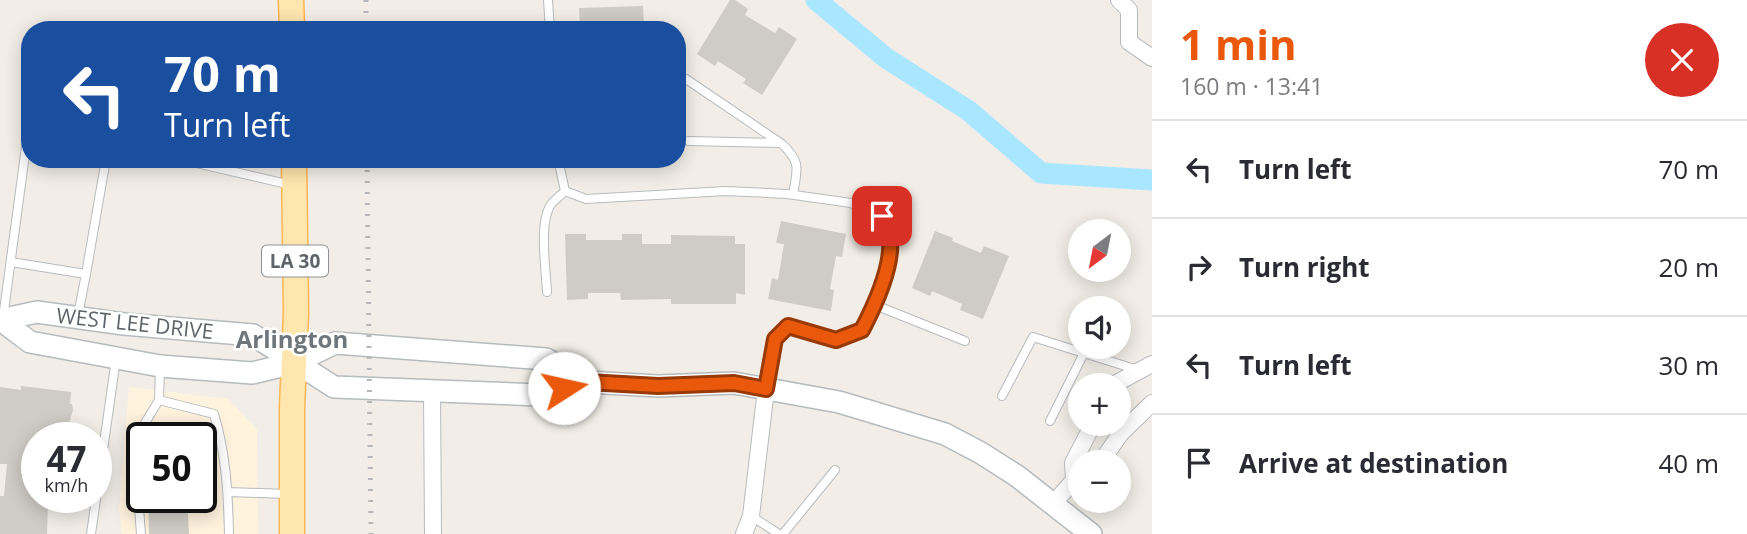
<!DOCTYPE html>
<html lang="en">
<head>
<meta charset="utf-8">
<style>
	:root { --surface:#fff; --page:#f2f2f3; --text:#2b2b33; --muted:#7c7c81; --line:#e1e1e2; --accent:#ea580c }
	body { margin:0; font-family:"Open Sans",sans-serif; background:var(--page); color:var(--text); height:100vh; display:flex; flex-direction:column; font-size:26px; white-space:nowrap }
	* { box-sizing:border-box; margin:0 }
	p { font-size:23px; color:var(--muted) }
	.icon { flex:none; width:38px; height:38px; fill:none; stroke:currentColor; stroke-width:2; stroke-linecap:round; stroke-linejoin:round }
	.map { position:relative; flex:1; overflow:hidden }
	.drawer { display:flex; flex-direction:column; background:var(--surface); width:595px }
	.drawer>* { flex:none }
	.hud { position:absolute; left:21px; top:21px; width:665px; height:147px; border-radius:28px; box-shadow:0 4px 18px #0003; background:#1a4fa0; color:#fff; overflow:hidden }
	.needle { width:46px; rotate:212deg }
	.controls { position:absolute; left:1068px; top:219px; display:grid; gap:14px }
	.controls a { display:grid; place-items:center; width:63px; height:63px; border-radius:50%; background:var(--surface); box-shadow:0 4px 18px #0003; font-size:35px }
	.speed { position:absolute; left:21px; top:422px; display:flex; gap:14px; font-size:35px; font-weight:700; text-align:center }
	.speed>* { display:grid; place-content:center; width:91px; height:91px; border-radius:50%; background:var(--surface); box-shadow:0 4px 18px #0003; line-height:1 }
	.speed small { font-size:18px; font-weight:400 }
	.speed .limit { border:4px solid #111; border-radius:10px; background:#fff; color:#111 }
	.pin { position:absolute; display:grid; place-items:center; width:60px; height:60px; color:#fff; margin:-30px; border-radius:14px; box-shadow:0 4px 10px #0006 }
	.me { position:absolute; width:77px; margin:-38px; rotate:80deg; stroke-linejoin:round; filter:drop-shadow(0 0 5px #0008) }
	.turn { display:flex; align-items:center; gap:24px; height:147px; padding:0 28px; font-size:32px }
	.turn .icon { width:91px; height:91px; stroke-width:2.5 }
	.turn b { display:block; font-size:49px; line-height:60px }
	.round { display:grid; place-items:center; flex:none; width:74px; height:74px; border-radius:37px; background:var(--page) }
	.head { display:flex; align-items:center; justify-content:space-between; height:119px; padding:0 28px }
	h1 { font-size:42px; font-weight:700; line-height:52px; color:var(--accent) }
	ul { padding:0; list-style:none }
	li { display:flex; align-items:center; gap:21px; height:98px; padding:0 28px; border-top:2px solid var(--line) }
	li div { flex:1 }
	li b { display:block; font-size:26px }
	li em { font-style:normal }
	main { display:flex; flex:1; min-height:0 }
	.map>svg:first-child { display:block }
	.commercial { fill:#fff3de; fill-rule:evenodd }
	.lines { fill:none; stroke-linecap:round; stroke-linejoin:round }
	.canal { stroke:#a9e6ff; stroke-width:21 }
	.building { fill:#cfcbc5 }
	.lane-casing { stroke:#b7bbbf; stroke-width:10 }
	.street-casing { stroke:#b7bbbf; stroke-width:18 }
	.secondary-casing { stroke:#b5bbbf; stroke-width:24 }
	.primary-casing { stroke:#ffb552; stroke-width:27 }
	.lane { stroke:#fff; stroke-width:8 }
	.street { stroke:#fff; stroke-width:16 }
	.secondary { stroke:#fff; stroke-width:21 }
	.primary { stroke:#ffe6ae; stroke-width:24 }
	.rail { stroke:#b6b7b8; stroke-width:5; stroke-dasharray:2 9; stroke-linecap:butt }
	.route-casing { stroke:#983908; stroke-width:18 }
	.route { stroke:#ea580c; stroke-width:12 }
	.labels { text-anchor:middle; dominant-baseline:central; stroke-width:5; stroke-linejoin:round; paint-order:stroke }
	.shield { fill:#fff; stroke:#8e9296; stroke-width:2 }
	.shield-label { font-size:19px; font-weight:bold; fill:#5e6469 }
	.street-label { font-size:21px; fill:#5e6469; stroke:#fff }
	.quarter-label { font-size:24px; font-weight:bold; fill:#6f767b; stroke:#fff }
</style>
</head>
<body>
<main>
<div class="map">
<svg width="1152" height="534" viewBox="0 0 1152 534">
	<rect width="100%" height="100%" fill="#f2eee7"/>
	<path class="commercial" d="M 129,387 L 228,399 L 257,429 L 258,534 L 122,534 L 119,510 ZM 142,438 L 201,438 L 201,497 L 142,497 Z"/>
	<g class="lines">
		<path class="canal" d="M 816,0 L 886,58 L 969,111 L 1041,173 L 1152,180"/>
	</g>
	<path class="building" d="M 730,0 L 735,0 L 748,9 L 745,15 L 775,33 L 779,27 L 797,39 L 762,95 L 743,83 L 746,79 L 718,61 L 715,66 L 697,54 Z
		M 643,6 L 644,25 L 638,25 L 638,30 L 583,30 L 583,27 L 580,27 L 579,8 Z
		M 781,221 L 846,234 L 842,257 L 836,256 L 830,289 L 834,290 L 831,311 L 768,299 L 772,278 L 778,280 L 784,244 L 776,243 Z
		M 935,231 L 953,238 L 952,241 L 981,253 L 984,246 L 1009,256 L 983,319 L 960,310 L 962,304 L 932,291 L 930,296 L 912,288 Z
		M 565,234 L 586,234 L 586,240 L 622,240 L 622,234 L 642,234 L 642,244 L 671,244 L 671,235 L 735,236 L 735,244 L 745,244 L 745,295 L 736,293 L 736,304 L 671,304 L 671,299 L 621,300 L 620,293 L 588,293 L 588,299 L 567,300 Z
		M 21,386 L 71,392 L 70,404 L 72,404 L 73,410 L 65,437 L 37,432 L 37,501 L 48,502 L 47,534 L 0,534 L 0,496 L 4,496 L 7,464 L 0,464 L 0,387 L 21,390 Z
		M 148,497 L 187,497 L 189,534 L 149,534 Z"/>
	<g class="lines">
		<defs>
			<path id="lane" d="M 548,0 L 550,30
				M 677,77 L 686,79 L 782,144 C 802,163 797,169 793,195
				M 689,141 L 779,143
				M 179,159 L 291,185
				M 558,159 L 565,191 L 586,199 L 726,191 L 787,194 L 851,203 L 882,217 C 884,223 890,231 890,238 C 893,266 875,305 862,330 L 836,340 L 788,326 L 775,339 L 767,387
				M 11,262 L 86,274 L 78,315
				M 86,274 L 106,159
				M 547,292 C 546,269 538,221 552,203 C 556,199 561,195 565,191
				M 875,305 L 965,341
				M 3,318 L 30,117
				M 160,368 L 159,400 L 214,414 C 226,454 228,492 229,534
				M 1002,396 L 1033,337 L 1138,370
				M 1050,421 L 1084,353
				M 142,438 L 145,423 L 159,400
				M 228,492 L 288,494
				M 751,516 L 779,534
				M 91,534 L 116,359
				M 141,534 L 136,469 L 142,439
				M 783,534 L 835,470"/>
			<path id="street" d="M 1119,0 L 1129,10 L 1129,42 L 1152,58
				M 1113,385 L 1152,364
				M 432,390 L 433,534
				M 1101,462 L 1121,433 L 1152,403
				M 1074,480 L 1073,463 L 1093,424
				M 1053,504 L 1074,480 L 1080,478
				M 744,534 L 751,516 L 766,389"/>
			<path id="secondary" d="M 0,320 L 37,312 L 124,324 L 253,335 L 334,387 L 540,395 L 587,382 L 658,386 L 734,383 L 839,402 L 945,434 L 981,453 L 1017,476 L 1091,534
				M 2,321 L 30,342 L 160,366 L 252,373 L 294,363 L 335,343 L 546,359 L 587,382"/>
			<path id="primary" d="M 291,0 L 292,30
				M 292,534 L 292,408 L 296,313 L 294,159"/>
		</defs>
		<use href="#lane" class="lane-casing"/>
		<use href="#street" class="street-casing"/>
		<use href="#secondary" class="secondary-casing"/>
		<use href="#primary" class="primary-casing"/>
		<use href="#lane" class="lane"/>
		<use href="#street" class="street"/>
		<use href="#secondary" class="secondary"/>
		<use href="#primary" class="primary"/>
		<path class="rail" d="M 366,0 L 366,30
			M 367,159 L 371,534"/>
	</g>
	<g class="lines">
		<defs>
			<path id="route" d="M 564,388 L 587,382 L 658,386 L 734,383 L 766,389 L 775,339 L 788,326 L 836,340 L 862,330 C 875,305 893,267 890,238 C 890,231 884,223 882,216"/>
		</defs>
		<use href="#route" class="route-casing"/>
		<use href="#route" class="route"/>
	</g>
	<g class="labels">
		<rect class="shield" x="262" y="245.5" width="66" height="31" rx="5"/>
		<g class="shield-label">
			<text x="295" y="261">LA 30</text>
		</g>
		<g class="street-label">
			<text transform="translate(135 323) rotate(6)">WEST LEE DRIVE</text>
		</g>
		<g class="quarter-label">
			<text x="292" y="338">Arlington</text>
		</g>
	</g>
</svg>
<div class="controls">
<a><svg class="needle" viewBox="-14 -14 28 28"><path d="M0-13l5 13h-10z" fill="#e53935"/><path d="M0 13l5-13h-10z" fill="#7c7c81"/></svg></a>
<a><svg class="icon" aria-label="sound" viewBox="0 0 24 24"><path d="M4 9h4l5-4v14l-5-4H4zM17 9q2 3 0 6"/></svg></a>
<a>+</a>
<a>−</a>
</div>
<div class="speed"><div>47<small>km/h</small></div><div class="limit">50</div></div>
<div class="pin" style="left:882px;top:216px;background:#d93025"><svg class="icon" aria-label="arrive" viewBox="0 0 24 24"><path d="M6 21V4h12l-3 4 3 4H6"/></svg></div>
<svg class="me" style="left:564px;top:388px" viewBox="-20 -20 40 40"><circle r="19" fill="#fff"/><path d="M0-13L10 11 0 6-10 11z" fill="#ea580c"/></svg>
<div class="hud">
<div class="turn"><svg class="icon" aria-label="left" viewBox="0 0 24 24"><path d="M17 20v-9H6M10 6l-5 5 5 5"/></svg><div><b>70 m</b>Turn left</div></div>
</div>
</div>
<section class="drawer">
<div class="head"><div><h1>1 min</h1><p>160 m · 13:41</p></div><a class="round" style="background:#d93025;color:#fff"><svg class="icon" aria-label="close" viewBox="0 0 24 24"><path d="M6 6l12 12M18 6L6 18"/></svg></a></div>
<ul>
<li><svg class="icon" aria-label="left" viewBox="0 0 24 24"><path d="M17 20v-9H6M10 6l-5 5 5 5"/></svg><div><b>Turn left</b></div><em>70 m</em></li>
<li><svg class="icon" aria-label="right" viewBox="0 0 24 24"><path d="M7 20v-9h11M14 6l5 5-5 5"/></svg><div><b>Turn right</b></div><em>20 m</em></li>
<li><svg class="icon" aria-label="left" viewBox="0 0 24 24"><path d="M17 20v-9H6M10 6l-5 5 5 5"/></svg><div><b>Turn left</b></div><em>30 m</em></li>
<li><svg class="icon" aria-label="arrive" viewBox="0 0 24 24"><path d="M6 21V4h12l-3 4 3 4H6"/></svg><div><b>Arrive at destination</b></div><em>40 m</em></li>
</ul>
</section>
</main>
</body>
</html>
